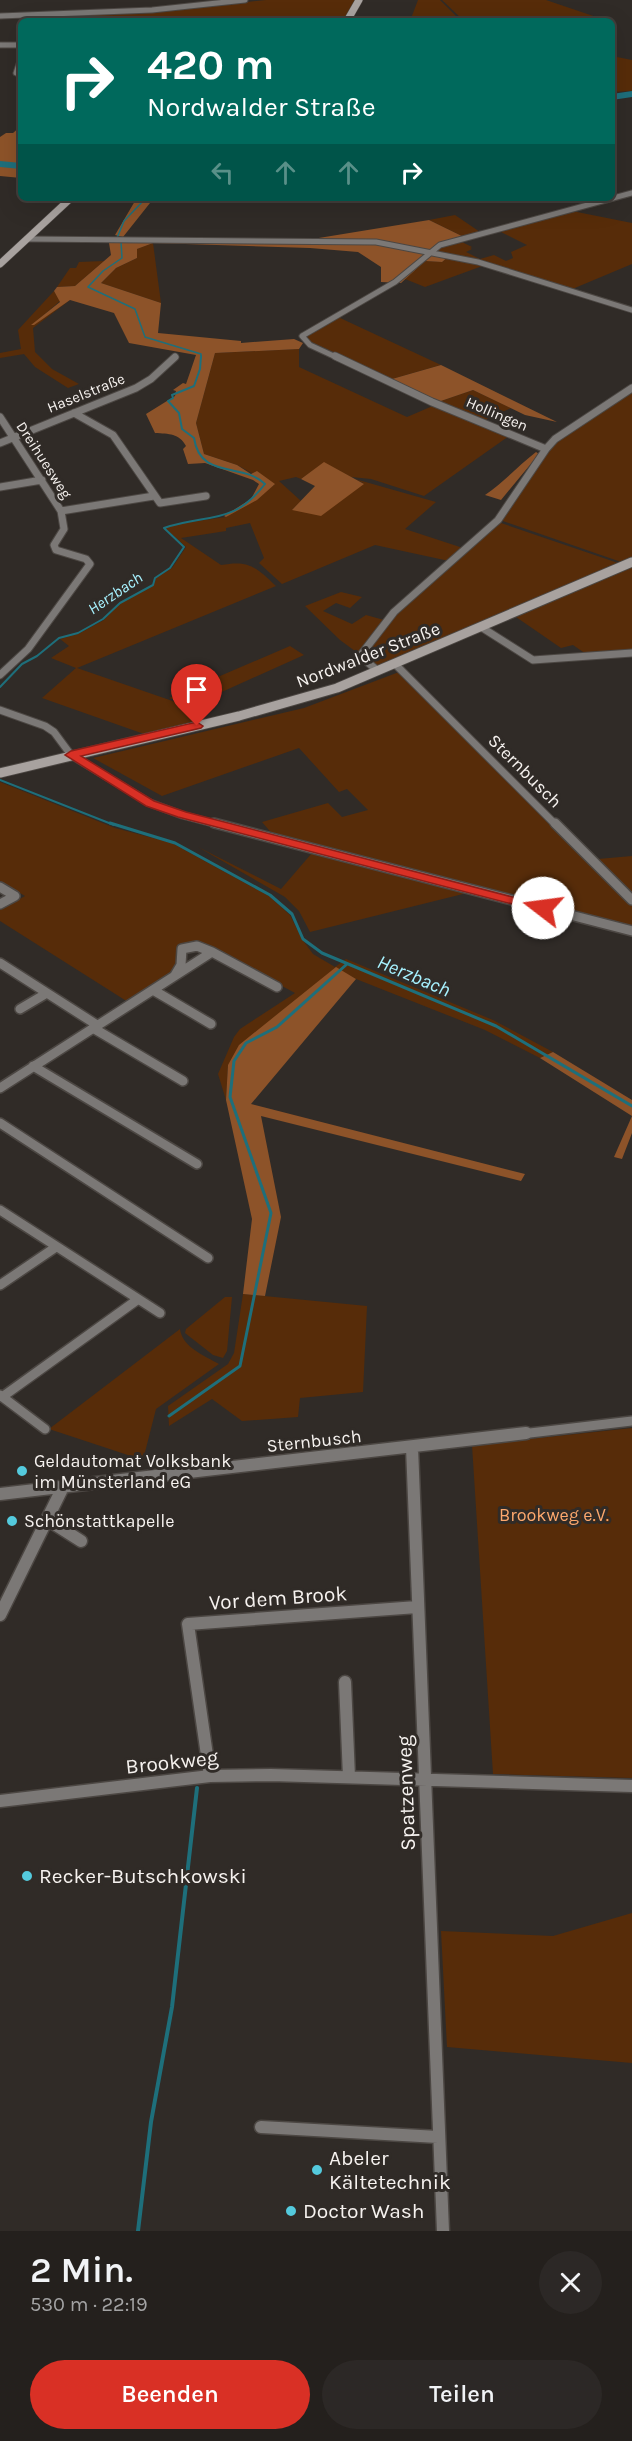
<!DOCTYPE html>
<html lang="de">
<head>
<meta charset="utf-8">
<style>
	:root { --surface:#24201d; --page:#2c2826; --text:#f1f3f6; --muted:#a3a3a4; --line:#413e3b; --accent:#d93025 }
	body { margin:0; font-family:Karla,sans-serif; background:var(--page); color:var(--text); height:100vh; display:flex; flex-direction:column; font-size:22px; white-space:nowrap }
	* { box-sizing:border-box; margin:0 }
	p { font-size:20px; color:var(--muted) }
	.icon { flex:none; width:33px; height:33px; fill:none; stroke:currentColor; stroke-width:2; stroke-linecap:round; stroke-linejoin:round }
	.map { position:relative; height:2231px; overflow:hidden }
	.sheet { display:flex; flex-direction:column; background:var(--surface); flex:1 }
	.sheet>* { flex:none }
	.guide { position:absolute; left:18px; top:18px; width:597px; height:183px; border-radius:9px; box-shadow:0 6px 24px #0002,0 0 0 2px var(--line); background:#00695c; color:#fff; overflow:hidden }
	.pin { position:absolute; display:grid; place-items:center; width:51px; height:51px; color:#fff; margin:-62px -26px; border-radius:50% 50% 50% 0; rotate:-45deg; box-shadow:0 0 6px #0007 }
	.pin .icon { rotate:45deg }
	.me { position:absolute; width:66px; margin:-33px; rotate:285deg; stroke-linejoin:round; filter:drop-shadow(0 0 4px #0008) }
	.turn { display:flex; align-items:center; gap:21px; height:126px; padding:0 30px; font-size:27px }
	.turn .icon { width:78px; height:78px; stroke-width:2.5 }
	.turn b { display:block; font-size:42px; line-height:51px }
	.lanes { display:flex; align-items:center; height:57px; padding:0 30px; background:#0003; justify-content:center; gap:30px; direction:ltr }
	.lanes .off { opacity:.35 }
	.round { display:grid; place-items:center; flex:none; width:63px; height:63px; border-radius:32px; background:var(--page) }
	.head { display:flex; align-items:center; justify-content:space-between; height:102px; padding:0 30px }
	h1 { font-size:36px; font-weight:600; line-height:45px }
	.primary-button { display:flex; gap:12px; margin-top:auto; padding:12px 30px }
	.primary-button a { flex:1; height:69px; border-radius:36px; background:var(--accent); color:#fff; font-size:24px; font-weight:600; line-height:69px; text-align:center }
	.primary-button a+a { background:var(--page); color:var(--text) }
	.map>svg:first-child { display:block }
	.green { fill:#572c09 }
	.forest { fill:#8d5329 }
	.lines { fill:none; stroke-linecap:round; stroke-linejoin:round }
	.stream-far3 { stroke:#1e6f7b; stroke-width:1.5 }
	.stream-far2 { stroke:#1e6f7b; stroke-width:2 }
	.stream-far1 { stroke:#1e6f7b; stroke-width:3 }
	.stream { stroke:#1e6f7b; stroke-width:4 }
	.river { fill:#1e6f7b; fill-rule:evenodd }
	.street-far3-casing { stroke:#4c4743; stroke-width:7 }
	.street-far2-casing { stroke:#4c4743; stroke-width:9 }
	.street-far1-casing { stroke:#4c4743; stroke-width:12 }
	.street-casing { stroke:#4c4743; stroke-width:15 }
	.secondary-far1-casing { stroke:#4c4743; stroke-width:8 }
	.secondary-casing { stroke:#4c4743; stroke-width:11 }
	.street-far3 { stroke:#7b7876; stroke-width:5 }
	.street-far2 { stroke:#7b7876; stroke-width:7 }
	.street-far1 { stroke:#7b7876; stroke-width:9 }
	.street { stroke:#7b7876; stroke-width:12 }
	.secondary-far1 { stroke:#a8a29f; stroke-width:7 }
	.secondary { stroke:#a8a29f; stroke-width:9 }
	.route { fill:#d93025; stroke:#8d1f18; stroke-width:1.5 }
	.poi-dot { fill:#54cadd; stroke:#302b27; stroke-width:2 }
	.labels { text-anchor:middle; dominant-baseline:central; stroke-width:6; stroke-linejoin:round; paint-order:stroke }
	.far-street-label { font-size:15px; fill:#f6f2ef; stroke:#302b27 }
	.far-water-label { font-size:16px; font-style:italic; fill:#a7f2ff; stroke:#302b27 }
	.street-label { font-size:18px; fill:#f6f2ef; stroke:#302b27 }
	.poi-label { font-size:18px; fill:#f6f2ef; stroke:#302b27; text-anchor:start }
	.park-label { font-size:18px; fill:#fda86d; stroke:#302b27 }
	.water-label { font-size:20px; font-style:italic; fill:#a7f2ff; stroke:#302b27 }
	.near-street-label { font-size:21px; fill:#f6f2ef; stroke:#302b27 }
	.near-poi-label { font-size:21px; fill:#f6f2ef; stroke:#302b27; text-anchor:start }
</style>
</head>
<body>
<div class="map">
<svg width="632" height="2231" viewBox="0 0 632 2231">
	<rect width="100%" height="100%" fill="#302b27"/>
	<path class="green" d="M 356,0 L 343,21 L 86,21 L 88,14 L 194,8 L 266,0 Z
		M 418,0 L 440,0 L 461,21 L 410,21 Z
		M 442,0 L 546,0 L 608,21 L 535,21 L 530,19 L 521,21 L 464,21 Z
		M 612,56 L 632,60 L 632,91 L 612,92 Z
		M 572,211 L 632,223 L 632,264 L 570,290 L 437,252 L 436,249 L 460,241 L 472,247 L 470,248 L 472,249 L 466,252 L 480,259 L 494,255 L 506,261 L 513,258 L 511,252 L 527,245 L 499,231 Z
		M 455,215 L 480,232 L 462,236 L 429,220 Z
		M 153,243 L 161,303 L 101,283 L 116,268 L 137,258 L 137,249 Z
		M 448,257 L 485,265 L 425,287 L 405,279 L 425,261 L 442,262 Z
		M 104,261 L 75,286 L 57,287 L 70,268 L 76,268 L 79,262 Z
		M 54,291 L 60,301 L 32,325 L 70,300 L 33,328 L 35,352 L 52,369 L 79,384 L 68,388 L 35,367 L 24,354 L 0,358 L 0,353 L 21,349 L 18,330 Z
		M 338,317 L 441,365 L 392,379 L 307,340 L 306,337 Z
		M 299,349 L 299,367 L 407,417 L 435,405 L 509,436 L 424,496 L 371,479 L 351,477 L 324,463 L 301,479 L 296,477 L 279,481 L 301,501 L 292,510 L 363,483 L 355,479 L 436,502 L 405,529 L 463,548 L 449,561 L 375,545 L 282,584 L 259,563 L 264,558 L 250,523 L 226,528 L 226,531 L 181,538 L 221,565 C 249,560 256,567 276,586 L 77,668 L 187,706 L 204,721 L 144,734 L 42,698 L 76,668 L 51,658 L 69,646 L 60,639 L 78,634 L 104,620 L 120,603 L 153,586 L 156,578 L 172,568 L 186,547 L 165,528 L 176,524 L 226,517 L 274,485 L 237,465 L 204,454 L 196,423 L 215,353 Z
		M 473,390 L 511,408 L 483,421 L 438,402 Z
		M 630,392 L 632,392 L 632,559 L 624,563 L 500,520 L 558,439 Z
		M 498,522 L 621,564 L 379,668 L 363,656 L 397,612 Z
		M 629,567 L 632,568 L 632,650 L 586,654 L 573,645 L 561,648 L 516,617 Z
		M 341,592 L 362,597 L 350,608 L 336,603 L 323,611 L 352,624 L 366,615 L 384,620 L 359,654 L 340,640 L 305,606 Z
		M 290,646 L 304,655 L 193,705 L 169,698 Z
		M 399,672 L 632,905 L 632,928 L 275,837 L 262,822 L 328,803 L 342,817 L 368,810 L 347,789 L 339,792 L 299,748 L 162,796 L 93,758 L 304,708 Z
		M 0,782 L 115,828 L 172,843 L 269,896 L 290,915 L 302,939 L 313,954 L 335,967 L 346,959 L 493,1020 L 553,1052 L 540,1058 L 485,1030 L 356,979 L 336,968 L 228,1065 L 226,1100 L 218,1074 L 234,1037 L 240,1029 L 295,993 L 202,943 L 188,942 L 177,948 L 177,965 L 170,975 L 128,1002 L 0,921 L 0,910 L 25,896 L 0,881 Z
		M 198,847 L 281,889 L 312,853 L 471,892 L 310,932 L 299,911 L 285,897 Z
		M 632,856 L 632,893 L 598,859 Z
		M 243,1294 L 367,1306 L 363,1392 L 300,1398 L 298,1417 L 242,1421 L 212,1399 L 169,1426 L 168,1406 L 228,1364 L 234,1353 Z
		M 225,1297 L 232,1297 L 227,1351 L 223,1358 L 213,1355 L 185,1333 L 186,1329 Z
		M 180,1329 C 182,1347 205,1356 219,1364 L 156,1409 L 143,1460 L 49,1429 Z
		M 632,1428 L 632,1778 L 493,1774 L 472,1445 Z
		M 632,1913 L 632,2063 L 447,2047 L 441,1931 L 553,1936 Z"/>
	<path class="forest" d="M 21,126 L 21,178 L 0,176 L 0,137 L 6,133 L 13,133 Z
		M 140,198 L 161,198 L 150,203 L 123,237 L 115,235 L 135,201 Z
		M 429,220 L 468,239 L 427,252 L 448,257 L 442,262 L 425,261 L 401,283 L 381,282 L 381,267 L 358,252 L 310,248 L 153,243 L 137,249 L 137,258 L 116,268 L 101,283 L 161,303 L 158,333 L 241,341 L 241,343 L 294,339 L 303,343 L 299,349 L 215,353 L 196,423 L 204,454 L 237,465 L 251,474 L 257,471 L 275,484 L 257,500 L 226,517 L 224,516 L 251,499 L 259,484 L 253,480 L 205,463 L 188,464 L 183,449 L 186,446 C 179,433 169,434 155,433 L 146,414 L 175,396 L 176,391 L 173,390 L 183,383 L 186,384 L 196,355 L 129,343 L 114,313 L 70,300 L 34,325 L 31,325 L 60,302 L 54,291 L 57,287 L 75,286 L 111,255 L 109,243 L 151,240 L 288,243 Z
		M 441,365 L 557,422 L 525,415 L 473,390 L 438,402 L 392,379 Z
		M 536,452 L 539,454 L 501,500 L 485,495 C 504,482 518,466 536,452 Z
		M 324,462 L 364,484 L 321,516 L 292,510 L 315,486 L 301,479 Z
		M 336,967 L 356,979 L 251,1104 L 525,1174 L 521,1181 L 261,1116 L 281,1217 L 265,1296 L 243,1294 L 252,1219 L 226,1100 L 228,1065 L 239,1045 Z
		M 553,1052 L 632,1100 L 632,1133 L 622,1159 L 614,1157 L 632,1116 L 540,1058 Z"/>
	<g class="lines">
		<path class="stream-far3" d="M 146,198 L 124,221 L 117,238 L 121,242 L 122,258 L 103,271 L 88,287 L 135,309 L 145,337 L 201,354 L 201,358"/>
		<path class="stream-far2" d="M 0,687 L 22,664 L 37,656 L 59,638 L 78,633 L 103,619 L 120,603 L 153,585 L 155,578 L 170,568 L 184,547 L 164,528 C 209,513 232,526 265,484 C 243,462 200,480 194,438 L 182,429 L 179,413 L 168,401 L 173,398 L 172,395 L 194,386 L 200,369 L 201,356
			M 0,780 L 114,825"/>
		<path class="stream-far1" d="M 110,823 L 175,843 L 270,895 L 292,914 L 303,939 L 322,953 L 496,1026 L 632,1106
			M 169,1416 L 240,1366 L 271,1213 L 230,1097 L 234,1061 L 246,1043 L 277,1027 L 347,964"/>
		<path class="stream" d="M 138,2231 L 151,2122 L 172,2007 L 197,1788"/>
		<path class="river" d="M 632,91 L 632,97 L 612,100 L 612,94 Z
			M 0,161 L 21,163 L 21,169 L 0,167 Z"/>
		<defs>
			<path id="street-far3" d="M 0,16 L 152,10 L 245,0
				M 0,45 L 21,45
				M 16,73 L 21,58
				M 27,239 L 376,242 L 478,262 L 632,310
				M 338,358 L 310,345 L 302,336 L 395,282 L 440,245 L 632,193"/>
			<path id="street-far2" d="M 335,356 L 432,402 L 546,449 L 498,520 L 394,612 L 360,656 L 378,671
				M 74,413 L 113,435 L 160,503 L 206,496
				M 0,417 L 61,511 L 64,529 L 54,545 L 56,550 L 86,559 L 90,564 L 28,649 L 0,675
				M 0,443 L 136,388 L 151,379 L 175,357
				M 546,449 L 555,439 L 632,388
				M 0,487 L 42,480
				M 61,511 L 154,496
				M 481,627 L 533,660 L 632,653
				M 395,664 L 556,825
				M 0,710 L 45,726 L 54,732 L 71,755 L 150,803 L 182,815 L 220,825"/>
			<path id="street-far1" d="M 214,823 L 632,931
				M 555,823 L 632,900
				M 0,887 L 15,896
				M 0,904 L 15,896
				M 212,952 L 277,987
				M 0,963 L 97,1025
				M 153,990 L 211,1024
				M 20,1009 L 47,993
				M 93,1028 L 183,1081
				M 33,1066 L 197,1164
				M 0,1088 L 212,952 L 197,946 L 182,949 L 181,965 L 175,975
				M 0,1123 L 208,1258
				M 0,1210 L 160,1313
				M 0,1285 L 56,1247
				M 0,1395 L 45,1429
				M 2,1397 L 137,1300
				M 513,1435 L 632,1421"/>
			<path id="street" d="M 412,1447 L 443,2231
				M 0,1494 L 526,1433
				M 48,1520 L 81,1541
				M 0,1615 L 63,1487
				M 345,1682 L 349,1777
				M 210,1776 L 188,1624 L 417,1607
				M 0,1801 L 210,1776 L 271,1775 L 632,1786
				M 261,2127 L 438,2137"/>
			<path id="secondary-far1" d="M 347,21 L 359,0
				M 0,264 L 71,198"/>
			<path id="secondary" d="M 0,773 L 239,716 L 337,688 L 632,562"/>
		</defs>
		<use href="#street-far3" class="street-far3-casing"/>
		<use href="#street-far2" class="street-far2-casing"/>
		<use href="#street-far1" class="street-far1-casing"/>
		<use href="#street" class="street-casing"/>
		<use href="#secondary-far1" class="secondary-far1-casing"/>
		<use href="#secondary" class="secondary-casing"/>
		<use href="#street-far3" class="street-far3"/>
		<use href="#street-far2" class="street-far2"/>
		<use href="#street-far1" class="street-far1"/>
		<use href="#street" class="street"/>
		<use href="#secondary-far1" class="secondary-far1"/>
		<use href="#secondary" class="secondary"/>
	</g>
	<path class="route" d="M 197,722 L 203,726 L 201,728 L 81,756 L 154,801 L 186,812 L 547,906 L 549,908 L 543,912 L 178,817 L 146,806 L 65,755 L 71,751 Z"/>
	<g class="poi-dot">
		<circle cx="22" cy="1471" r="6"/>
		<circle cx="12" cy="1521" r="6"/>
		<circle cx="27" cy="1876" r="6"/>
		<circle cx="317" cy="2170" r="6"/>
		<circle cx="291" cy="2211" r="6"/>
	</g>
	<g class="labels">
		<g class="far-street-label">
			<text transform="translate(86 393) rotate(-22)">Haselstraße</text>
			<text transform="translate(497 414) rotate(23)">Hollingen</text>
			<text transform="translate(44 460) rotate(57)">Dreihuesweg</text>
		</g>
		<g class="far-water-label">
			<text transform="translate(115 593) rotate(-34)">Herzbach</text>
		</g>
		<g class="street-label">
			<text transform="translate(368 655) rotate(-21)">Nordwalder Straße</text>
			<text transform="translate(525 771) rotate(45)">Sternbusch</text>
			<text transform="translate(314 1441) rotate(-6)">Sternbusch</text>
		</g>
		<g class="poi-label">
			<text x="34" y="1461">Geldautomat Volksbank<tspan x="34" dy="21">im Münsterland eG</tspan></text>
			<text x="24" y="1521">Schönstattkapelle</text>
		</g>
		<g class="park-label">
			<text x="554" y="1515">Brookweg e.V.</text>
		</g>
		<g class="water-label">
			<text transform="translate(414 976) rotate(23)">Herzbach</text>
		</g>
		<g class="near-street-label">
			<text transform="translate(278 1598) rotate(-4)">Vor dem Brook</text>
			<text transform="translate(172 1762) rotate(-6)">Brookweg</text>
			<text transform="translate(406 1793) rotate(-92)">Spatzenweg</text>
		</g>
		<g class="near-poi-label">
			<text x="39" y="1876">Recker-Butschkowski</text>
			<text x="329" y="2158">Abeler<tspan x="329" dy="24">Kältetechnik</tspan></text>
			<text x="303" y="2211">Doctor Wash</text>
		</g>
	</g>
</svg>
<div class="pin" style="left:197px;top:726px;background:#d93025"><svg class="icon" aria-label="arrive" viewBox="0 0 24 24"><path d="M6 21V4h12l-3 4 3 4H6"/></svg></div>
<svg class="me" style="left:543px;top:908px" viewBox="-20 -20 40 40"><circle r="19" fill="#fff"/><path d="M0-13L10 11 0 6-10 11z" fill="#d93025"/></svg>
<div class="guide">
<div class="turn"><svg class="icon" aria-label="right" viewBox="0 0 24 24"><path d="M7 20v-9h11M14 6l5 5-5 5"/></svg><div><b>420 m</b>Nordwalder Straße</div></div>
<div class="lanes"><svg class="icon off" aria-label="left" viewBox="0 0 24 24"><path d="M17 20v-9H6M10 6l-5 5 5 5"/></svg><svg class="icon off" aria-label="ahead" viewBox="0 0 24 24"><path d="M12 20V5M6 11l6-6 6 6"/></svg><svg class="icon off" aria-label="ahead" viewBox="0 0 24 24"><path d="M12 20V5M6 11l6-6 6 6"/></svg><svg class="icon" aria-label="right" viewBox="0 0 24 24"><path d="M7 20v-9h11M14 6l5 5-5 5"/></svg></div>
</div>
</div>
<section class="sheet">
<div class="head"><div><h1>2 Min.</h1><p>530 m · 22:19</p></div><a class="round"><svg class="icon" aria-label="close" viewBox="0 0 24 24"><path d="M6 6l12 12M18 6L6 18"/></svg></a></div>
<div class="primary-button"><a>Beenden</a><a>Teilen</a></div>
</section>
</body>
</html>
